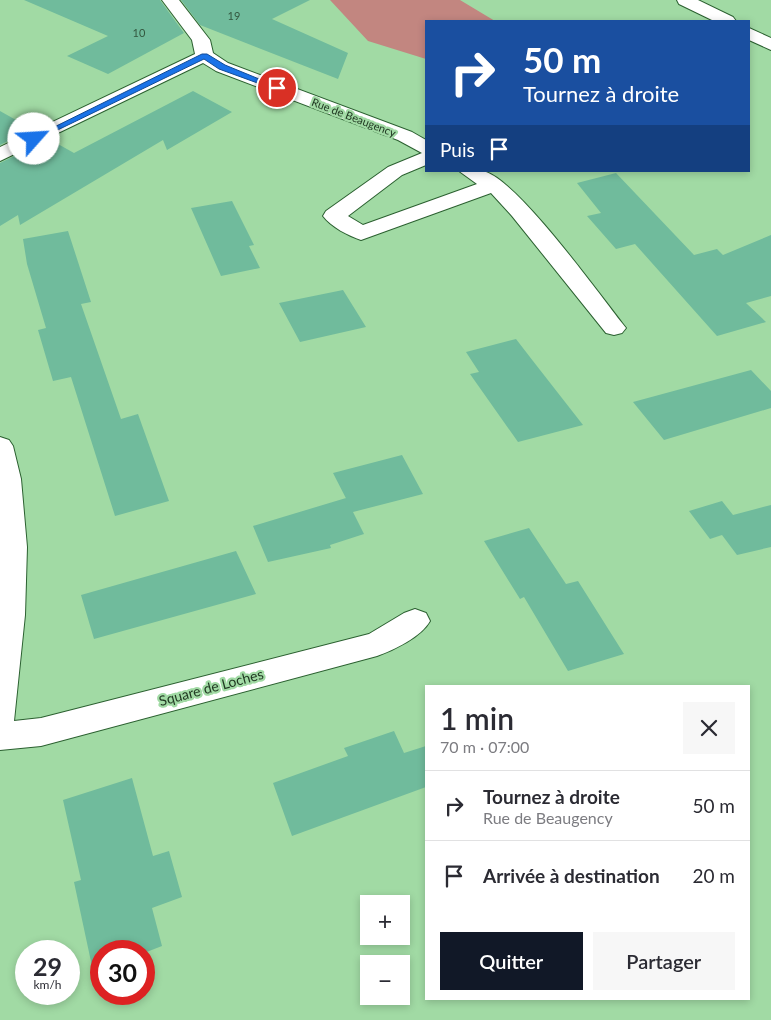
<!DOCTYPE html>
<html lang="fr">
<head>
<meta charset="utf-8">
<style>
	:root { --surface:#fff; --page:#f7f7f7; --text:#2b2b33; --muted:#7c7c81; --line:#e1e1e2; --accent:#111827 }
	body { margin:0; font-family:Lato,sans-serif; background:var(--page); color:var(--text); height:100vh; display:flex; flex-direction:column; font-size:19px; white-space:nowrap }
	* { box-sizing:border-box; margin:0 }
	p { font-size:16px; color:var(--muted) }
	.icon { flex:none; width:28px; height:28px; fill:none; stroke:currentColor; stroke-width:2; stroke-linecap:round; stroke-linejoin:round }
	.map { position:relative; flex:1; overflow:hidden }
	.details { position:absolute; left:425px; top:685px; width:325px; height:315px; display:flex; flex-direction:column; background:var(--surface); border-radius:0px; box-shadow:0 2px 8px #0003 }
	.details>* { flex:none }
	.guide { position:absolute; left:425px; top:20px; width:325px; height:152px; border-radius:0px; box-shadow:0 2px 8px #0003; background:#1a4fa0; color:#fff; overflow:hidden }
	.controls { position:absolute; left:360px; top:895px; display:grid; gap:10px }
	.controls a { display:grid; place-items:center; width:50px; height:50px; border-radius:0px; background:var(--surface); box-shadow:0 2px 8px #0003; font-size:25px }
	.speed { position:absolute; left:15px; top:940px; display:flex; gap:10px; font-size:25px; font-weight:700; text-align:center }
	.speed>* { display:grid; place-content:center; width:65px; height:65px; border-radius:50%; background:var(--surface); box-shadow:0 2px 8px #0003; line-height:1 }
	.speed small { font-size:12px; font-weight:400 }
	.speed .limit { border:8px solid #d22; background:#fff; color:#111 }
	.pin { position:absolute; display:grid; place-items:center; width:42px; height:42px; color:#fff; margin:-21px; border:2px solid #fff; border-radius:50%; box-shadow:0 1px 5px #0007 }
	.me { position:absolute; width:55px; margin:-28px; rotate:64deg; stroke-linejoin:round; filter:drop-shadow(0 0 4px #0008) }
	.turn { display:flex; align-items:center; gap:18px; height:105px; padding:0 15px; font-size:22px }
	.turn .icon { width:65px; height:65px; stroke-width:2.5 }
	.turn b { display:block; font-size:35px; line-height:42px }
	.then { display:flex; align-items:center; height:48px; padding:0 15px; background:#0003; gap:10px; font-size:19px }
	.round { display:grid; place-items:center; flex:none; width:52px; height:52px; border-radius:0px; background:var(--page) }
	.overview { display:flex; align-items:center; justify-content:space-between; height:85px; padding:0 15px }
	h1 { font-size:30px; font-weight:600; line-height:38px }
	.button { display:flex; gap:10px; margin-top:auto; padding:10px 15px }
	.button a { flex:1; height:58px; border-radius:0px; background:var(--accent); color:#fff; font-size:20px; font-weight:600; line-height:58px; text-align:center }
	.button a+a { background:var(--page); color:var(--text) }
	ul { padding:0; list-style:none }
	li { display:flex; align-items:center; gap:15px; height:70px; padding:0 15px; border-top:1px solid var(--line) }
	li div { flex:1 }
	li b { display:block; font-size:19px }
	li em { font-style:normal }
	.map>svg:first-child { display:block }
	.green { fill:#c28680 }
	.building { fill:#70bb9c }
	.lines { fill:none; stroke-linecap:round; stroke-linejoin:round }
	.minor-casing { stroke:#2b6030; stroke-width:2 }
	.secondary-casing { stroke:#2b6030; stroke-width:2 }
	.minor { fill:#fff; fill-rule:evenodd }
	.secondary { fill:#fff; fill-rule:evenodd }
	.route { fill:#1a73e8; stroke:#114b97 }
	.labels { text-anchor:middle; dominant-baseline:central; stroke-width:4.5; stroke-linejoin:round; paint-order:stroke }
	.number-label { font-size:11px; fill:#33573f }
	.far-street-label { font-size:11px; fill:#1f3620; stroke:#a1daa4 }
	.street-label { font-size:14px; fill:#1f3620; stroke:#a1daa4 }
</style>
</head>
<body>
<div class="map">
<svg width="771" height="1020" viewBox="0 0 771 1020">
	<rect width="100%" height="100%" fill="#a1daa4"/>
	<path class="green" d="M 330,0 L 460,0 L 495,21 L 426,21 L 426,59 L 368,41 Z"/>
	<path class="building" d="M 24,0 L 160,0 L 184,33 L 108,74 L 67,56 L 108,36 Z
		M 181,0 L 310,0 L 272,19 L 348,53 L 338,79 L 200,25 Z
		M 193,91 L 232,112 L 167,150 L 163,140 L 20,225 L 18,215 L 0,226 L 0,163 L 49,139 L 74,153 Z
		M 0,111 L 32,129 L 0,145 Z
		M 616,173 L 694,255 L 717,249 L 723,255 L 771,235 L 771,296 L 746,303 L 766,322 L 717,336 L 635,244 L 616,249 L 587,216 L 601,213 L 577,183 Z
		M 232,201 L 254,245 L 249,246 L 260,268 L 221,276 L 191,208 Z
		M 68,231 L 91,302 L 81,304 L 121,419 L 138,414 L 169,501 L 115,516 L 71,377 L 53,381 L 38,330 L 46,328 L 27,264 L 23,239 Z
		M 343,290 L 366,327 L 300,342 L 279,303 Z
		M 516,339 L 533,361 L 583,425 L 518,442 L 470,374 L 479,372 L 466,352 Z
		M 751,370 L 771,391 L 771,408 L 664,440 L 633,402 Z
		M 402,455 L 423,494 L 353,512 L 333,473 Z
		M 346,498 L 364,534 L 330,545 L 331,548 L 268,562 L 253,526 Z
		M 722,501 L 733,515 L 771,505 L 771,547 L 737,555 L 722,535 L 710,539 L 689,511 Z
		M 529,528 L 566,584 L 578,581 L 624,654 L 568,671 L 524,597 L 520,599 L 484,541 Z
		M 236,551 L 256,594 L 94,639 L 81,595 Z
		M 394,731 L 404,753 L 426,746 L 426,787 L 292,836 L 273,783 L 348,756 L 344,748 Z
		M 132,778 L 153,856 L 169,851 L 182,897 L 152,908 L 162,946 L 144,953 L 144,951 L 101,951 L 101,968 L 93,971 L 74,882 L 81,880 L 63,800 Z"/>
	<g class="lines">
		<defs>
			<path id="minor" d="M 162,0 L 179,0 L 210,40 L 213,53 L 228,63 L 412,132 L 426,140 L 426,165 L 402,175 L 348,216 L 363,225 L 477,184 L 459,171 C 467,171 478,169 486,172 C 520,184 596,290 622,323 L 626,328 L 622,333 L 614,335 L 606,333 L 512,216 L 491,193 L 361,240 C 349,236 331,227 323,216 L 326,211 L 388,167 L 422,153 L 398,140 L 216,71 L 203,63 L 0,161 L 0,147 L 195,54 L 192,40 Z
				M 0,437 L 9,440 L 13,446 L 21,479 L 27,547 L 25,615 L 14,721 L 41,718 L 369,634 L 404,613 L 415,609 L 426,613 L 430,621 C 421,637 394,650 377,656 L 41,746 L 0,750 Z"/>
			<path id="secondary" d="M 677,0 L 698,0 L 733,17 L 736,21 L 714,21 L 679,4 Z
				M 749,28 L 771,38 L 771,50 L 749,40 Z"/>
		</defs>
		<use href="#minor" class="minor-casing"/>
		<use href="#secondary" class="secondary-casing"/>
		<use href="#minor" class="minor"/>
		<use href="#secondary" class="secondary"/>
	</g>
	<path class="route" d="M 202,54 L 207,54 L 225,65 L 281,88 L 274,89 L 219,69 L 204,59 L 37,140 L 30,139 Z"/>
	<g class="labels">
		<g class="number-label">
			<text x="234" y="15">19</text>
			<text x="139" y="32">10</text>
		</g>
		<g class="far-street-label">
			<text transform="translate(354 117) rotate(21)">Rue de Beaugency</text>
		</g>
		<g class="street-label">
			<text transform="translate(211 687) rotate(-15)">Square de Loches</text>
		</g>
	</g>
</svg>
<div class="controls">
<a>+</a>
<a>−</a>
</div>
<div class="speed"><div>29<small>km/h</small></div><div class="limit">30</div></div>
<div class="pin" style="left:277px;top:88px;background:#d93025"><svg class="icon" aria-label="arrive" viewBox="0 0 24 24"><path d="M6 21V4h12l-3 4 3 4H6"/></svg></div>
<svg class="me" style="left:34px;top:139px" viewBox="-20 -20 40 40"><circle r="19" fill="#fff"/><path d="M0-13L10 11 0 6-10 11z" fill="#1a73e8"/></svg>
<div class="guide">
<div class="turn"><svg class="icon" aria-label="right" viewBox="0 0 24 24"><path d="M7 20v-9h11M14 6l5 5-5 5"/></svg><div><b>50 m</b>Tournez à droite</div></div>
<div class="then">Puis<svg class="icon" aria-label="arrive" viewBox="0 0 24 24"><path d="M6 21V4h12l-3 4 3 4H6"/></svg></div>
</div>
<section class="details">
<div class="overview"><div><h1>1 min</h1><p>70 m · 07:00</p></div><a class="round"><svg class="icon" aria-label="close" viewBox="0 0 24 24"><path d="M6 6l12 12M18 6L6 18"/></svg></a></div>
<ul>
<li><svg class="icon" aria-label="right" viewBox="0 0 24 24"><path d="M7 20v-9h11M14 6l5 5-5 5"/></svg><div><b>Tournez à droite</b><p>Rue de Beaugency</p></div><em>50 m</em></li>
<li><svg class="icon" aria-label="arrive" viewBox="0 0 24 24"><path d="M6 21V4h12l-3 4 3 4H6"/></svg><div><b>Arrivée à destination</b></div><em>20 m</em></li>
</ul>
<div class="button"><a>Quitter</a><a>Partager</a></div>
</section>
</div>
</body>
</html>
